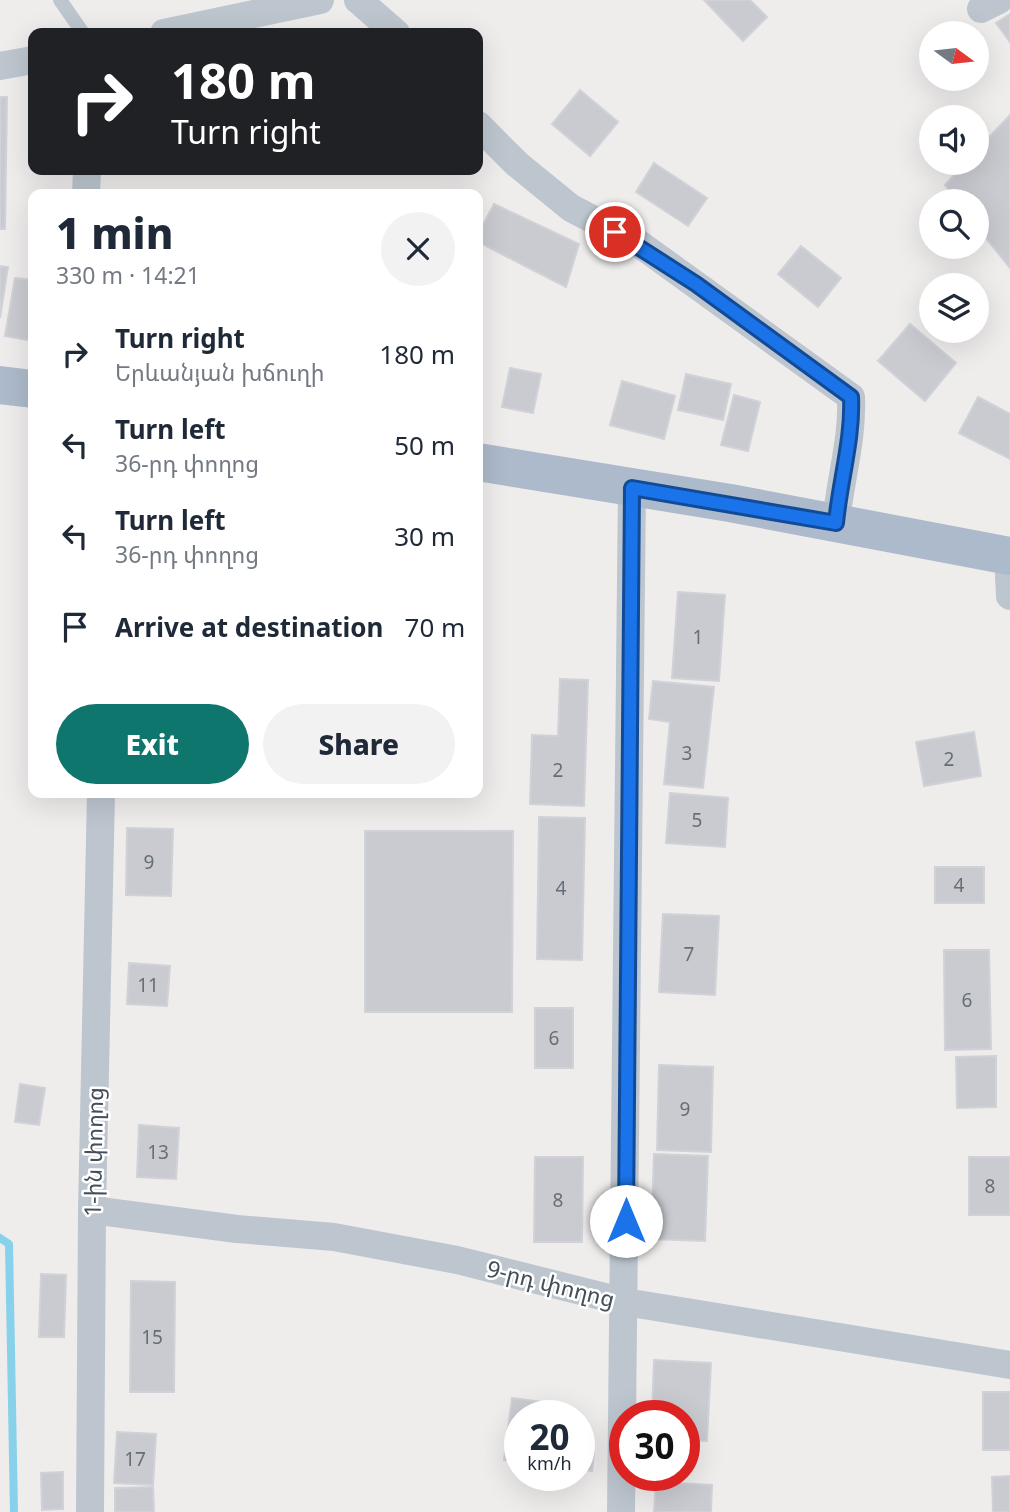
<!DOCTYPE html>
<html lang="en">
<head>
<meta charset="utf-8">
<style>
	:root { --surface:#fff; --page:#f2f2f3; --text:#1f2937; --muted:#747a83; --accent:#0f766e }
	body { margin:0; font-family:"Noto Sans","Noto Sans Armenian",sans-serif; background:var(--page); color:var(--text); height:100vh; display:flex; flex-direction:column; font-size:26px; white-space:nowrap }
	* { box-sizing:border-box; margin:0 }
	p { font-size:23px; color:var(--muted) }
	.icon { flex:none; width:38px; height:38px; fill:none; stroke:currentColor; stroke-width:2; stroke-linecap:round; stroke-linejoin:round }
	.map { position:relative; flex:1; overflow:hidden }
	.sheet { position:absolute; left:28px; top:189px; width:455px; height:609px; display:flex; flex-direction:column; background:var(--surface); border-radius:14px; box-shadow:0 7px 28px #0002 }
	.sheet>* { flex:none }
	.guide { position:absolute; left:28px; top:28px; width:455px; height:147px; border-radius:14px; box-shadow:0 7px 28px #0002; background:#202124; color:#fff; overflow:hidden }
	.needle { width:46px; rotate:105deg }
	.fabs { position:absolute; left:919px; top:21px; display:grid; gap:14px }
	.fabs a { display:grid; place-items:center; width:70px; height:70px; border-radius:50%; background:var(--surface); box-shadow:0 7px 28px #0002; font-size:35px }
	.speed { position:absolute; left:504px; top:1400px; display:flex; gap:14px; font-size:35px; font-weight:700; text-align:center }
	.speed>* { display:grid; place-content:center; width:91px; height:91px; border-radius:50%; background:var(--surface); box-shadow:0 7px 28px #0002; line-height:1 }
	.speed small { font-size:18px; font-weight:400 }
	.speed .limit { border:10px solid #d22; background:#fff; color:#111 }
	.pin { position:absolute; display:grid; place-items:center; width:60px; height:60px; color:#fff; margin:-30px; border:4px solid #fff; border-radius:50%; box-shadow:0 2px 7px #0007 }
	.me { position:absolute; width:77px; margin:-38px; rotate:0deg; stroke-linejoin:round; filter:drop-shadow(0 0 5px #0008) }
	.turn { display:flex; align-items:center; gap:24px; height:147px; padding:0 28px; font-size:32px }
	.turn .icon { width:91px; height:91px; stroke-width:2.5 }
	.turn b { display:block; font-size:49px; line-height:60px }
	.round { display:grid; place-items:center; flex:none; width:74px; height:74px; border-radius:37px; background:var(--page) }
	.summary { display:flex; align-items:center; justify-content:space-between; height:119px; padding:0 28px }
	h1 { font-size:42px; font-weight:800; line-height:52px }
	.action { display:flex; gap:14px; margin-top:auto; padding:14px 28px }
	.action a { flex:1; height:80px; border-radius:42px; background:var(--accent); color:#fff; font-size:28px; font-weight:800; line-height:80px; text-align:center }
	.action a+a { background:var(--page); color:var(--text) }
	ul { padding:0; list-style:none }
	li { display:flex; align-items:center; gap:21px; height:91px; padding:0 28px }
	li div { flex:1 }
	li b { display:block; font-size:26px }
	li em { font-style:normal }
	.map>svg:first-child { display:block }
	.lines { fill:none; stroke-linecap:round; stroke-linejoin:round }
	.stream { stroke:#87d1ea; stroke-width:8 }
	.building { fill:#c9cbd1; stroke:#d0d2d8; stroke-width:2 }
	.lane { stroke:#bdc6cf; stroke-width:14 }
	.street { stroke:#bdc6cf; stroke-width:28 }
	.primary { stroke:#acbacb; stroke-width:38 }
	.route-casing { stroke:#114b97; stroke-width:18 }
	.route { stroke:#1a73e8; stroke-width:12 }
	.labels { text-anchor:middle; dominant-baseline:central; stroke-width:5; stroke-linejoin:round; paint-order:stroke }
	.number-label { font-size:19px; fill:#666e77 }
	.street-label { font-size:23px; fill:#454f59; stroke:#fff }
</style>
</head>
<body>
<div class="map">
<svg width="1010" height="1512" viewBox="0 0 1010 1512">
	<rect width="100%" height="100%" fill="#efecec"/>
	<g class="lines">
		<path class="stream" d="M 0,1238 L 9,1244 L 14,1512"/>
	</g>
	<path class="building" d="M 704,0 L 750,0 L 767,17 L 743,41 Z
		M 1010,14 L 1010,42 L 996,23 Z
		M 580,90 L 618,122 L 590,156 L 552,124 Z
		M 0,97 L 7,97 L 5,229 L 0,229 Z
		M 1010,115 L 1010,268 L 976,226 L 976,201 L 957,201 L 945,185 L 965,163 L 976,163 L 976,151 Z
		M 654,163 L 707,198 L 688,226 L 636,192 Z
		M 494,204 L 579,244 L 566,287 L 478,242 L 478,234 Z
		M 801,246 L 841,278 L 818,307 L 778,274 Z
		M 0,266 L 8,267 L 0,318 Z
		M 15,278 L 33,280 L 33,341 L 5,336 Z
		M 910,324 L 956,363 L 925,401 L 878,361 Z
		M 510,368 L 541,374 L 533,413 L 502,407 Z
		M 686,374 L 731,384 L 723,420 L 678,410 Z
		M 622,381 L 675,396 L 664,439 L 610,425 Z
		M 734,395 L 760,402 L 748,451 L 721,445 Z
		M 978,397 L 1010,414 L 1010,459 L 959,433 Z
		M 678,592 L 725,595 L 719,681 L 672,678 Z
		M 560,679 L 588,680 L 584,806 L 530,804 L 532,735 L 558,736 Z
		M 653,681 L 714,687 L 703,788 L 664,784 L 670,722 L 649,719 Z
		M 974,732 L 981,776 L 924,786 L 916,742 Z
		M 670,793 L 728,798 L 725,847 L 666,843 Z
		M 539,817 L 585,818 L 582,960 L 537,959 Z
		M 127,828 L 173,829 L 171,896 L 126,895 Z
		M 365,831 L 513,831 L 512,1012 L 365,1012 Z
		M 935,867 L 984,867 L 984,903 L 935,903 Z
		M 663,914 L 719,916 L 715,995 L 659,992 Z
		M 944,950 L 989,950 L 991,1049 L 945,1050 Z
		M 129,963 L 170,966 L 167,1006 L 127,1004 Z
		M 535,1008 L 573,1008 L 573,1068 L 535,1068 Z
		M 996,1056 L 996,1107 L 957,1108 L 956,1057 Z
		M 659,1065 L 713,1067 L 711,1152 L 657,1150 Z
		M 20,1084 L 45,1088 L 39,1125 L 15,1122 Z
		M 139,1125 L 179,1128 L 176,1179 L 137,1177 Z
		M 654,1154 L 708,1156 L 705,1241 L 651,1239 Z
		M 535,1157 L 583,1157 L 582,1242 L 534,1242 Z
		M 969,1157 L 1010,1157 L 1010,1215 L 969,1215 Z
		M 41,1274 L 66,1275 L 64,1337 L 39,1337 Z
		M 131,1281 L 175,1282 L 174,1392 L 130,1392 Z
		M 654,1360 L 711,1363 L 707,1441 L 684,1440 L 684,1416 L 652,1416 Z
		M 983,1392 L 1010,1392 L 1010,1450 L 983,1450 Z
		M 512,1398 L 566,1405 L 565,1416 L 520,1416 L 520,1461 L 504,1460 Z
		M 117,1432 L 156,1434 L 153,1485 L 114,1483 Z
		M 579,1450 L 594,1452 L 592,1471 L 579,1469 Z
		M 63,1472 L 63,1509 L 42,1510 L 41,1473 Z
		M 1010,1476 L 1010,1512 L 993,1512 L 992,1477 Z
		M 656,1482 L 712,1485 L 711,1512 L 654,1512 Z
		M 153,1487 L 154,1512 L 115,1512 L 115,1488 Z"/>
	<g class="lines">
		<path class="lane" d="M 60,0 L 83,33"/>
		<path class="street" d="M 358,0 L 396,33
			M 981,9 L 999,0
			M 164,33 L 320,0
			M 0,66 L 33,60
			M 478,125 L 517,164 L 571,208 L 638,243 L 851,397 C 853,439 840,480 836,523
			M 86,194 L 87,170
			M 1008,555 L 1010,596
			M 92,1210 L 237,1229 L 334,1237 L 457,1260 L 625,1302 L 1010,1365
			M 90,1512 L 92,1210 L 101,793
			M 621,1512 L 632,487"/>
		<path class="primary" d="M 0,385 L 33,389
			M 478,462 L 730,503 L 1010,556"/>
	</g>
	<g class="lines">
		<defs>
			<path id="route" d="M 615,232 L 696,284 L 851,397 C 853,439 840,480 836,523 L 632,488 L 626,1221"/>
		</defs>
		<use href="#route" class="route-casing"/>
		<use href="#route" class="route"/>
	</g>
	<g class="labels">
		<g class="number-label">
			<text x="698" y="637">1</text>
			<text x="687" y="753">3</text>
			<text x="949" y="759">2</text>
			<text x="558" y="770">2</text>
			<text x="697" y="820">5</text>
			<text x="149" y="862">9</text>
			<text x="959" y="885">4</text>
			<text x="561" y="888">4</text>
			<text x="689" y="954">7</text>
			<text x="148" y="985">11</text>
			<text x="967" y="1000">6</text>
			<text x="554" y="1038">6</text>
			<text x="685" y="1109">9</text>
			<text x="158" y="1152">13</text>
			<text x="990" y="1186">8</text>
			<text x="558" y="1200">8</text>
			<text x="152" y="1337">15</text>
			<text x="135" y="1459">17</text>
		</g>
		<g class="street-label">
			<text transform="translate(93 1152) rotate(-89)">1-ին փողոց</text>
			<text transform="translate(551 1283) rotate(14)">9-րդ փողոց</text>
		</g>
	</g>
</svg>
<div class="fabs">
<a><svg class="needle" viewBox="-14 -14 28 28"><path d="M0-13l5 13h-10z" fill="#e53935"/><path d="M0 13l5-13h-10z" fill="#747a83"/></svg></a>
<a><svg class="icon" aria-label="sound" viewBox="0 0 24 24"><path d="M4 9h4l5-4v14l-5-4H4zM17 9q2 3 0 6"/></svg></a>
<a><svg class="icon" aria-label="search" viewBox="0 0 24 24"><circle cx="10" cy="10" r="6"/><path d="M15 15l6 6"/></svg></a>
<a><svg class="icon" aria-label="layers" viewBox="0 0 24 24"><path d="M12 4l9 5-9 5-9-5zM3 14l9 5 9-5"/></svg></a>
</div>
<div class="speed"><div>20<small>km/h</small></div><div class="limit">30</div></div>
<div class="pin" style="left:615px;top:232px;background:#d93025"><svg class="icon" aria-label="arrive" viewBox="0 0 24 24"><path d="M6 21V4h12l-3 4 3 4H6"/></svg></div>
<svg class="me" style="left:626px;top:1221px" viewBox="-20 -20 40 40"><circle r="19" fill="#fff"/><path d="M0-13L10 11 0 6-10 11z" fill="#1a73e8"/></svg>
<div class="guide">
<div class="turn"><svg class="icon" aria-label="right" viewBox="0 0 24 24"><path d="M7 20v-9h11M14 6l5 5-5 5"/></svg><div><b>180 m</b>Turn right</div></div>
</div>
<section class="sheet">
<div class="summary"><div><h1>1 min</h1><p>330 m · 14:21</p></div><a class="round"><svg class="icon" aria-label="close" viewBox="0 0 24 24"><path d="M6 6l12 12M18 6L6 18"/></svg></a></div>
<ul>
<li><svg class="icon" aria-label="right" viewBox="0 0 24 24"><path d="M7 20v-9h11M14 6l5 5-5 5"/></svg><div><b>Turn right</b><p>Երևանյան խճուղի</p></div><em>180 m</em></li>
<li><svg class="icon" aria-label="left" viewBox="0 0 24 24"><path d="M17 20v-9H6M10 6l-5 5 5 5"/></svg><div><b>Turn left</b><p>36-րդ փողոց</p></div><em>50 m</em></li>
<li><svg class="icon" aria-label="left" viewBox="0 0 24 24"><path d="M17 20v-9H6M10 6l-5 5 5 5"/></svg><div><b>Turn left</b><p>36-րդ փողոց</p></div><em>30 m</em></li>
<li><svg class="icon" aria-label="arrive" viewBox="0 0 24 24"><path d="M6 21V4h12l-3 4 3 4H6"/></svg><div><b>Arrive at destination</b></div><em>70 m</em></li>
</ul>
<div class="action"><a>Exit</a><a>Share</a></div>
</section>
</div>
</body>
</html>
